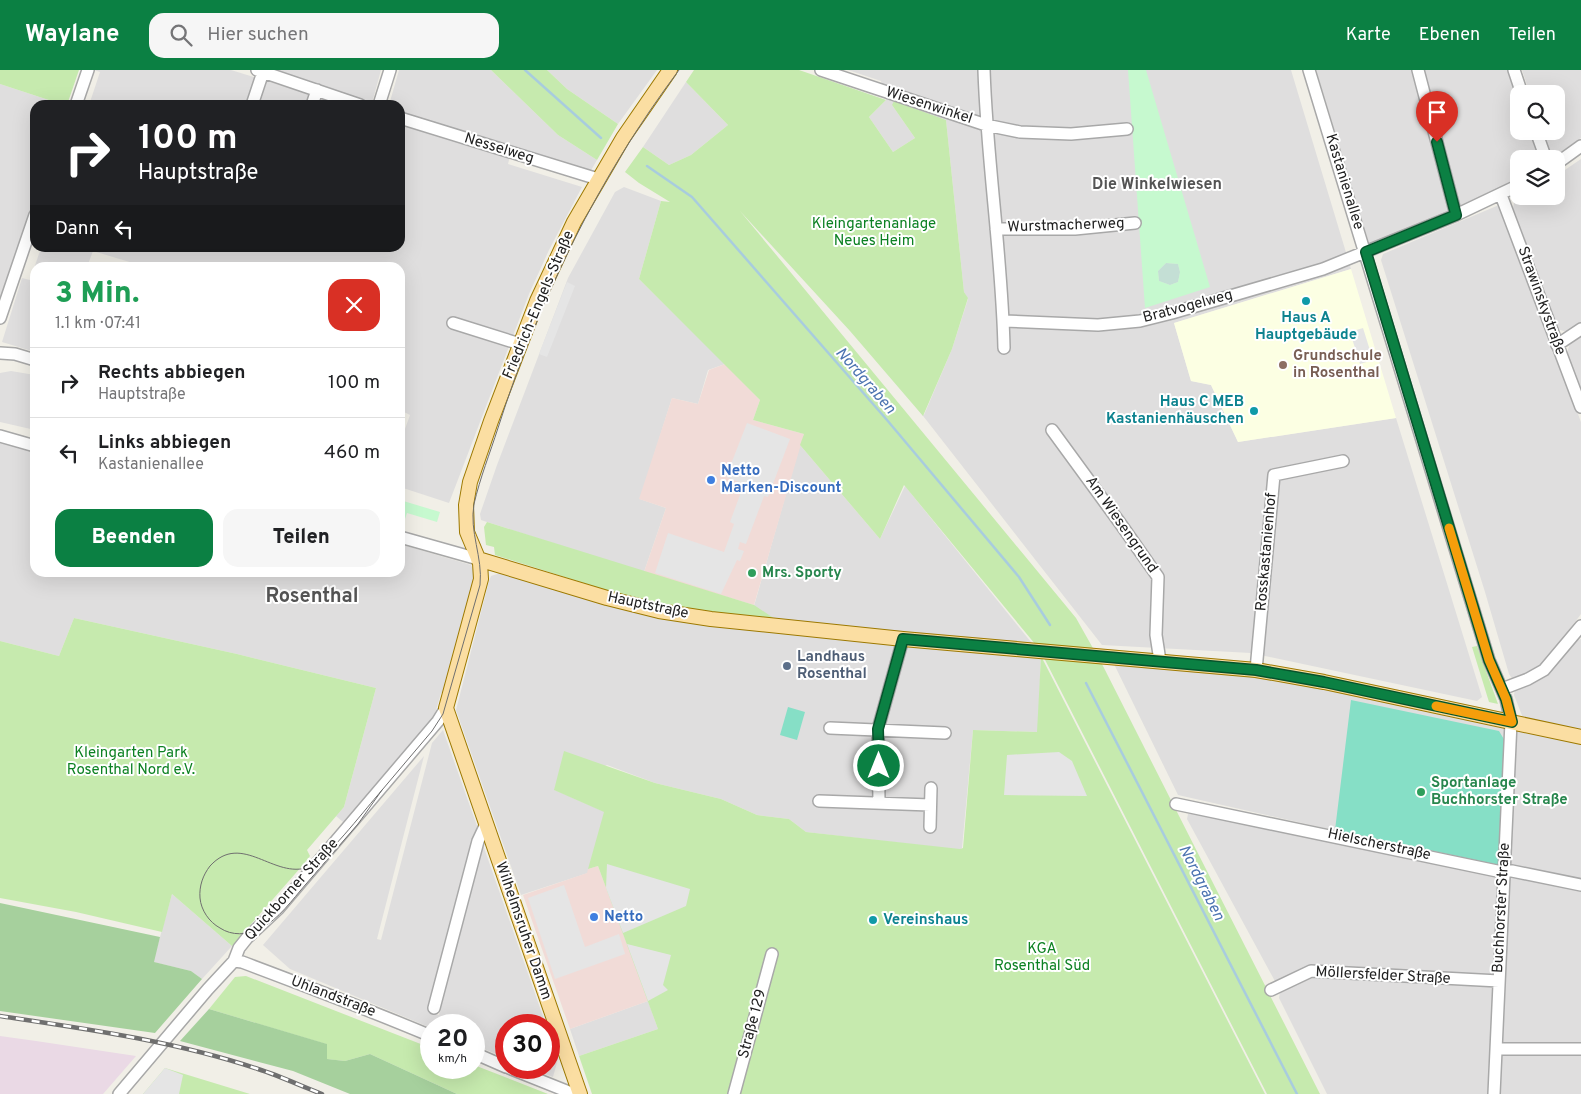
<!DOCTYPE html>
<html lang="de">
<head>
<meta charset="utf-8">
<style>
	:root { --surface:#fff; --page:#f6f6f6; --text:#202124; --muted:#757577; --line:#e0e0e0; --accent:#0b8043 }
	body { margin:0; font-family:Overpass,sans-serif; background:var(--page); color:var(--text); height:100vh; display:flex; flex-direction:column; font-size:19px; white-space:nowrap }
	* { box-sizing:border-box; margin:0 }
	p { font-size:16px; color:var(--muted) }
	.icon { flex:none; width:28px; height:28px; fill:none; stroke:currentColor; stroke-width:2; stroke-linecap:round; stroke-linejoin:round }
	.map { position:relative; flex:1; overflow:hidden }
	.drawer { position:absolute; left:30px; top:192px; width:375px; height:315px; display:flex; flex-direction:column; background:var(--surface); border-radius:15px; box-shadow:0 5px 20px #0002 }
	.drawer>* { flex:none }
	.top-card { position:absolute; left:30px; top:30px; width:375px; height:152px; border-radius:15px; box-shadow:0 5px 20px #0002; background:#202124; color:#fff; overflow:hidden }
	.tools { position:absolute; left:1510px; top:15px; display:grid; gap:10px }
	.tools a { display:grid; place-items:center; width:55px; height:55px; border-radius:10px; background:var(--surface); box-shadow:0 5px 20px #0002; font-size:25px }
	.speed { position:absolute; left:420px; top:944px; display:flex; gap:10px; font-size:25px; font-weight:700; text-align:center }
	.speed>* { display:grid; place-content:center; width:65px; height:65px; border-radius:50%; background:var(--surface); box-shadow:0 5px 20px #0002; line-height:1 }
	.speed small { font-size:12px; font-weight:400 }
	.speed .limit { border:8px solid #d22; background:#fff; color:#111 }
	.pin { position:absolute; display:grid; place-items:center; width:42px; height:42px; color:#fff; margin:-51px -21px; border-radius:50% 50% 50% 0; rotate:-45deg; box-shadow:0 0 5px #0007 }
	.pin .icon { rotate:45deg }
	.me { position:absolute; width:55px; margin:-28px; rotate:0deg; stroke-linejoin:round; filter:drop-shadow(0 0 4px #0008) }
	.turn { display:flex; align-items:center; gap:18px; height:105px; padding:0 25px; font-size:22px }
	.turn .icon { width:65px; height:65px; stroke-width:2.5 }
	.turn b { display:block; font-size:35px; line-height:42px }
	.then { display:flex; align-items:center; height:48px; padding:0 25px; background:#0003; gap:10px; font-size:19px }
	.round { display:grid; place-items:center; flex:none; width:52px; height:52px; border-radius:15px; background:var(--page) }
	.overview { display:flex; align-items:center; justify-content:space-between; height:85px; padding:0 25px }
	h1 { font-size:30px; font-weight:800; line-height:38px; color:#1e9e55 }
	.primary-button { display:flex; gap:10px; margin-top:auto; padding:10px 25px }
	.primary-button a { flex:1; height:58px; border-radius:15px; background:var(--accent); color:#fff; font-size:20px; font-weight:800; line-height:58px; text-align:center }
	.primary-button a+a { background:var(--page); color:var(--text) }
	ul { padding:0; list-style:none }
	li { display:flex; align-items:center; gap:15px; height:70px; padding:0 25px; border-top:1px solid var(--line) }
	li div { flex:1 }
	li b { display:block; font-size:19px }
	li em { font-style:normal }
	header { display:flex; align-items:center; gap:30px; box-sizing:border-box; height:70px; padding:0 25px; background:var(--accent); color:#fff }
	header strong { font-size:24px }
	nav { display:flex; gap:28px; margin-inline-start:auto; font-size:18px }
	.search { width:350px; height:45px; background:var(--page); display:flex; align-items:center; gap:12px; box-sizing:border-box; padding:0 18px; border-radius:15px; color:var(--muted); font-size:19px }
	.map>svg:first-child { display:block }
	.residential { fill:#dfdede }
	.commercial { fill:#f1dbd7 }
	.industrial { fill:#ead9e5 }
	.education { fill:#fcffe3 }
	.grass { fill:#c6eaae }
	.forest { fill:#a6d09d }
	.wetland { fill:#c4dfd5 }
	.park { fill:#c6f9cf; fill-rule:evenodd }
	.pitch { fill:#86dfc6 }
	.parking { fill:#e5e5e5 }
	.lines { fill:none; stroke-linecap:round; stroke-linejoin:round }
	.stream { stroke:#a8ccde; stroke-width:2.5 }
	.minor-casing { stroke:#a8a8a8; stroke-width:14 }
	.major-casing { stroke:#9d7901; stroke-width:16 }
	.minor { stroke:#fff; stroke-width:11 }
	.major { stroke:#fbdea2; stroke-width:14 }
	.tram { stroke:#6f6f6f; stroke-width:1 }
	.rail-casing { stroke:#6f6f6f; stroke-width:4.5 }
	.rail { stroke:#fff; stroke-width:2.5; stroke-dasharray:8; stroke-linecap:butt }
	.route-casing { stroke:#07532c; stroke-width:12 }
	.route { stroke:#0b8043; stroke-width:9 }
	.slow { stroke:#f59e0b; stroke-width:9 }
	.culture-dot { fill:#0f9aa8; stroke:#fff; stroke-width:2 }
	.education-dot { fill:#8d6e63; stroke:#fff; stroke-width:2 }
	.shop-dot { fill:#3f7fe0; stroke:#fff; stroke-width:2 }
	.leisure-dot { fill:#2e9e5b; stroke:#fff; stroke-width:2 }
	.service-dot { fill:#5c6f8a; stroke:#fff; stroke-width:2 }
	.labels { text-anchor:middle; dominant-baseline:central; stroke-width:4; stroke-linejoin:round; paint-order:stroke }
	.street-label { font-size:15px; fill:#212121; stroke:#fff }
	.park-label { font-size:15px; fill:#0c8122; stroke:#fff }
	.culture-label { font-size:15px; font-weight:bold; fill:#0d838f; stroke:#fff }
	.education-label { font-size:15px; font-weight:bold; fill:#785e54; stroke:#fff; text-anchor:start }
	.shop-label { font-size:15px; font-weight:bold; fill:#366cbe; stroke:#fff; text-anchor:start }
	.leisure-label { font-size:15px; font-weight:bold; fill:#27864d; stroke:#fff; text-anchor:start }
	.service-label { font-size:15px; font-weight:bold; fill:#4e5e75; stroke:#fff; text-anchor:start }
	.neighbourhood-label { font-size:16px; font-weight:bold; fill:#545454; stroke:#fff }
	.water-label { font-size:16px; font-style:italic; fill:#4c74b1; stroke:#fff }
	.district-label { font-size:20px; font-weight:bold; fill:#545454; stroke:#fff }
</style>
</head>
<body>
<header>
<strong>Waylane</strong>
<div class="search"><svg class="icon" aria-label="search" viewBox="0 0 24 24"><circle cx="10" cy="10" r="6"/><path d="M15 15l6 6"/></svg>Hier suchen</div>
<nav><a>Karte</a><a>Ebenen</a><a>Teilen</a></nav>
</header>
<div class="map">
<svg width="1581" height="1024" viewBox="0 0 1581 1024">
	<rect width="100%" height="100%" fill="#f1efe7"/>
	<path class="residential" d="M 94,0 L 231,0 L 345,35 L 89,35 L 100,2 Z
		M 275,0 L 381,0 L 372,33 Z
		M 399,0 L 491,0 L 558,65 L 597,90 L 590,102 L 400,43 L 400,35 L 389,35 Z
		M 547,0 L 657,0 L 618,54 L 567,19 Z
		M 848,0 L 1291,0 L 1351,199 L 1174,253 L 1191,311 L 1211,315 L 1238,372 L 1396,348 L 1482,627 L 1477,631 L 1251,583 L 1102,575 L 913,333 L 924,345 L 952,279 L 968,229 L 964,222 L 946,50 L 892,35 L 915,68 L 893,82 L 869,47 L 886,30 L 881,11 Z
		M 1316,0 L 1414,0 L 1452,141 L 1372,174 L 1369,173 Z
		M 1422,0 L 1510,0 L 1519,24 L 1519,61 L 1532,61 L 1542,89 L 1519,89 L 1519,111 L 1459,140 Z
		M 1522,0 L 1581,0 L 1581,68 L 1552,88 L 1543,61 L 1556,61 L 1556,24 L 1530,24 Z
		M 686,12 L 728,55 L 691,85 L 669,95 L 643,77 Z
		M 0,14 L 64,35 L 35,35 L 35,137 L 0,239 Z
		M 400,52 L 510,86 L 508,94 L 582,117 L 549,180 L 529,224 L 449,433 L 400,417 L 400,373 L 410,345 L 400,340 L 400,198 L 146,197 L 93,181 L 87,197 L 35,198 L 35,282 L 2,272 L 22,208 L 30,210 L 41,178 L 400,178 Z
		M 1581,89 L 1581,252 L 1566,262 L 1558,259 L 1513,138 L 1515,128 L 1520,126 L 1556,126 L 1556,106 Z
		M 624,117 L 661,131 L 639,209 L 725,294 L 708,300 L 698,334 L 672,328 L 640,429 L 666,438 L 644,502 L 487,452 L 481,450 L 480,444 L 497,395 L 568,208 L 615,122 Z
		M 1499,135 L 1581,352 L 1581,544 L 1545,592 L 1533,601 L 1513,610 L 1509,604 L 1485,522 L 1381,190 L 1383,184 Z
		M 1581,266 L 1581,322 L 1567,283 L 1570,273 Z
		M 11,301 L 35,305 L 35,360 L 0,352 L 0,303 Z
		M 0,370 L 35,381 L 35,502 L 400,502 L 400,474 L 471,495 L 476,507 L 444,623 L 441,623 L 434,647 L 425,657 L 427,659 L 343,752 L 336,746 L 344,737 L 376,618 L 237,584 L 74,548 L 59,586 L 0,571 Z
		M 800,375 L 880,469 L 905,416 L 1035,577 L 750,550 Z
		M 500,503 L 662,548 L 1041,586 L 1038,662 L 973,660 L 962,778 L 960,780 L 806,762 L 789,749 L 757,745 L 721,729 L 655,713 L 607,695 L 555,720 L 605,742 L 588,803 L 521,825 L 456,640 L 489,511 L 491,506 Z
		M 1581,569 L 1581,663 L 1523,648 L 1514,625 L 1515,619 L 1571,572 Z
		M 1114,594 L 1257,604 L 1506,659 L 1502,795 L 1498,797 L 1178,725 Z
		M 443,660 L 477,756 L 430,942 L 439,945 L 482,772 L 546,955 L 506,955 L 506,988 L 474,975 L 474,955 L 431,955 L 431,958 L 290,899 L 263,875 L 424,686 L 377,869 L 381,870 L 432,673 Z
		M 1518,661 L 1529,664 L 1530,661 L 1581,672 L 1581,812 L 1509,796 L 1515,663 Z
		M 1191,743 L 1497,804 L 1499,806 L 1495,905 L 1306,899 L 1276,913 L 1187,749 L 1188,744 Z
		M 1508,805 L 1581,819 L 1581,975 L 1505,976 L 1501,973 Z
		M 172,824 L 232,876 L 202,909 L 191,901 L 153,892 Z
		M 1309,907 L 1493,915 L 1490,1024 L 1327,1024 L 1279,928 L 1280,922 Z
		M 648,931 L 658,959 L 579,986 L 570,959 Z
		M 549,963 L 558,989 L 553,1007 L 528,998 L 549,998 Z
		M 1581,982 L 1581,1024 L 1499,1024 L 1502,984 Z"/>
	<path class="commercial" d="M 725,294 L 760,330 L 753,350 L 804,364 L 754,535 L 644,502 L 666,438 L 639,429 L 672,328 L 698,334 L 709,300 Z
		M 598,796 L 648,931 L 570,959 L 523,825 L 587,803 L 588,799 Z"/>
	<path class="industrial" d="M 0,966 L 36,971 L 136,986 L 103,1024 L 0,1024 Z"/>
	<path class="education" d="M 1351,199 L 1396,348 L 1238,372 L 1211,315 L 1191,311 L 1174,253 Z"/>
	<path class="grass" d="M 0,0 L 79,0 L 67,35 L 64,35 L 0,14 Z
		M 491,0 L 547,0 L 567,19 L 618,54 L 597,90 L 558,65 Z
		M 694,0 L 799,0 L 886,30 L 869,47 L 893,82 L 915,68 L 892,35 L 894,31 L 946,50 L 964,222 L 968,228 L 952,279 L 923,346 L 850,261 L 740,141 L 1076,548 L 1103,596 L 1320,1024 L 1267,1024 L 1040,580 L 904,415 L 880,469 L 800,375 L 804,364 L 753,350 L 760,330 L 639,209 L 661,131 L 670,132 L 639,113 L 625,102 L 643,77 L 669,95 L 691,85 L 728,55 L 686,12 Z
		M 487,452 L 754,535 L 775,549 L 665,537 L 615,523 L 495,485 L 494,477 L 486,475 L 484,457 Z
		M 74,548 L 237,584 L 376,618 L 344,737 L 307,780 L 310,786 L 302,796 L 232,876 L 172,824 L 162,862 L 76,842 L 0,828 L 0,571 L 59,586 Z
		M 1477,576 L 1498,634 L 1489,632 L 1472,577 Z
		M 1041,586 L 1265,1024 L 592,1024 L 579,986 L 658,959 L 598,796 L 588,799 L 604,742 L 554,720 L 564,681 L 655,713 L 721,729 L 757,745 L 789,749 L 806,762 L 960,779 L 963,778 L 973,660 L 1037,662 Z
		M 246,906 L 431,978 L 431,998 L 474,998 L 474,995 L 548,1024 L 457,1024 L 370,984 L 345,991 L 326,989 L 326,974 L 209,939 L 235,907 Z
		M 165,998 L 250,1024 L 143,1024 Z"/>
	<path class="forest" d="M 0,833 L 160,867 L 154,892 L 191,901 L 202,909 L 155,963 L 0,941 Z
		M 209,939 L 327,974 L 327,989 L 345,991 L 370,984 L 457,1024 L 350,1024 L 293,1001 L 180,971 Z"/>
	<path class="wetland" d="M 1166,193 L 1178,194 L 1180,202 L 1178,212 L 1170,215 L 1159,211 L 1158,201 Z"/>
	<path class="park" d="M 1128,0 L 1146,0 L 1210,217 L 1145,238 ZM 1166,193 L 1178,194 L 1180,202 L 1178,212 L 1170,215 L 1159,211 L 1158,201 Z
		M 400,430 L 440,442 L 437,452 L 407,443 L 405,449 L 400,447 Z"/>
	<path class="pitch" d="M 1351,630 L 1499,661 L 1505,671 L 1499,795 L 1335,760 Z
		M 788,637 L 805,642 L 797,670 L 780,665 Z"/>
	<path class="parking" d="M 567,212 L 575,216 L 547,287 L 539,284 Z
		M 1363,258 L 1373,290 L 1360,294 L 1350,262 Z
		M 747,353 L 790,369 L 768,427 L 764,426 L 746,474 L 740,472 L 738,479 L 744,481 L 740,491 L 737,490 L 721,524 L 655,503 L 668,463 L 724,482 L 734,454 L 730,452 L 744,414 L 726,407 Z
		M 1059,682 L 1072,691 L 1087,726 L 1004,725 L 1007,685 Z
		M 607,794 L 690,819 L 686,836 L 623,863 L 606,818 Z
		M 564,815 L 585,877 L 619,864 L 625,884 L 555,909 L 528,828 Z
		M 627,874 L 671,885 L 663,915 L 668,920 L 648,931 Z
		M 165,998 L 183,1005 L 179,1024 L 143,1024 Z"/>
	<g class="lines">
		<path class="stream" d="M 525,0 L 601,68
			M 647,96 L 692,127 L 887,350 L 1019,507 L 1050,555
			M 1086,613 L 1297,1024"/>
		<defs>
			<path id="minor" d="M 257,0 L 360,35
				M 821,0 L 986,55 L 1020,62 L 1071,64 L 1127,59
				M 984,0 C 987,93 1002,185 1004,278
				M 1309,0 L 1489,590 L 1506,629 L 1511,652 L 1494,1024
				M 1418,0 L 1456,145
				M 1514,0 L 1522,24
				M 76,35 L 88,0
				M 252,35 L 263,2
				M 312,35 L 317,20
				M 379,35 L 390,0
				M 400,48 L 598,109
				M 1536,61 L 1546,89
				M 1556,94 L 1581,76
				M 1501,125 L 1581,337
				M 996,159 L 1075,159 L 1135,153
				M 0,248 L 35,145
				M 1004,251 L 1098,255 L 1140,251 L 1172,243 L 1323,199 L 1456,145 L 1519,115
				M 453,253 L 520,274
				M 1557,275 L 1581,259
				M 0,283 L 15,284 L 35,290
				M 1052,360 L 1120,453 L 1158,507 L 1156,565 L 1160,591
				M 0,366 L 35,376
				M 400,467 L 478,489
				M 1256,600 L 1274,405 L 1343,391
				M 1502,619 L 1528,609 L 1544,600 L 1581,556
				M 830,658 L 945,663
				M 819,731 L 930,735
				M 879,732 L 878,659 L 903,569
				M 1176,734 L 1497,801 L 1512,801 L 1581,815
				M 930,757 L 931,718
				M 234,891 L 242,892 C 306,916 369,940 431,966
				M 1271,920 L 1311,901 L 1499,911
				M 434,938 L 478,771 L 486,754
				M 1496,979 L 1581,979
				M 474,983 L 506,997
				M 509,998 L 574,1024
				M 119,1024 L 208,919 L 234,891 L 239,878 L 247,868 L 278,839 L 438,651 L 446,638
				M 734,1024 L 772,884"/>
			<path id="major" d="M 478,489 L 607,528 L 659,541 L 711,549 L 903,569 L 1256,600 L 1324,612 L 1581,667
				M 580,1024 L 446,638 L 481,509 L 480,493 L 467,462 L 466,435 L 470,412 L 491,351 L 537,231 L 574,152 L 623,68 L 670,0"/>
		</defs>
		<use href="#minor" class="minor-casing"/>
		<use href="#major" class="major-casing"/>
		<use href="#minor" class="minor"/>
		<use href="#major" class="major"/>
		<path class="tram" d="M 382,720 C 374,731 366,743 358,754 C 341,774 323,794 306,814 C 292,830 279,849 260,859 C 247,865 232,866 220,858 C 209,852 201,840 200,828 C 199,816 203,805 210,796 C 242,761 274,810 309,797 C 326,790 363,742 377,726 L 432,661 L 443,644 L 480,515 C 483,487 469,462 474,434 C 480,408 490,383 498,358 C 539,229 598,108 679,0"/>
		<defs>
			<path id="rail" d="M 0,946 C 87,959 174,971 258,999 C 280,1006 301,1016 322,1024"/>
		</defs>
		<use href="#rail" class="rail-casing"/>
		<use href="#rail" class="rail"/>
	</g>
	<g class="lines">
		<defs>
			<path id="route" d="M 879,696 L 878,659 L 903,569 L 1256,600 L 1324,612 L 1512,652 L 1506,629 L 1489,590 L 1366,182 L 1456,145 L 1437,72"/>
		</defs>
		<use href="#route" class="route-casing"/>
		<use href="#route" class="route"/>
		<path class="slow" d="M 1436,636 L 1512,652 L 1506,629 L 1489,590 L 1449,458"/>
	</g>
	<g class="culture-dot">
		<circle cx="1306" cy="231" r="5"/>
		<circle cx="1254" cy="341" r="5"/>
		<circle cx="873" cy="850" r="5"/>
	</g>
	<circle class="education-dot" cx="1283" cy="295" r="5"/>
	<g class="shop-dot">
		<circle cx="711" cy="410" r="5"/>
		<circle cx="594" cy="847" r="5"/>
	</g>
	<g class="leisure-dot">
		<circle cx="752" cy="503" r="5"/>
		<circle cx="1421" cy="722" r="5"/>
	</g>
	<circle class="service-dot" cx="787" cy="596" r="5"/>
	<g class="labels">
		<g class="street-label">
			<text transform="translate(929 36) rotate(18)">Wiesenwinkel</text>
			<text transform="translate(499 79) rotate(17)">Nesselweg</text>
			<text transform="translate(1344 112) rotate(73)">Kastanienallee</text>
			<text transform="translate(1066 156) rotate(-2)">Wurstmacherweg</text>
			<text transform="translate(1541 231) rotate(70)">Strawinskystraße</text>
			<text transform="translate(539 235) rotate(-67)">Friedrich-Engels-Straße</text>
			<text transform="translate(1188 237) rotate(-15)">Bratvogelweg</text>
			<text transform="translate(1121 455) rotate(55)">Am Wiesengrund</text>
			<text transform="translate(1267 482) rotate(-85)">Rosskastanienhof</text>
			<text transform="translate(648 536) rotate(12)">Hauptstraße</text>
			<text transform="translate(1379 775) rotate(12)">Hielscherstraße</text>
			<text transform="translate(292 820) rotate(-48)">Quickborner Straße</text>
			<text transform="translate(1502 838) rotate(-87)">Buchhorster Straße</text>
			<text transform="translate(523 861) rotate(71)">Wilhelmsruher Damm</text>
			<text transform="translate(1383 906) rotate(3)">Möllersfelder Straße</text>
			<text transform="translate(333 927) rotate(21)">Uhlandstraße</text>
			<text transform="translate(753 954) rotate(-75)">Straße 129</text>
		</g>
		<g class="park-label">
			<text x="874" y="154">Kleingartenanlage<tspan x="874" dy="17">Neues Heim</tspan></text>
			<text x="131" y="683">Kleingarten Park<tspan x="131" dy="17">Rosenthal Nord e.V.</tspan></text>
			<text x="1042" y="879">KGA<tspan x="1042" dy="17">Rosenthal Süd</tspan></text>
		</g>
		<g class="culture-label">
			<text x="1306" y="248">Haus A<tspan x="1306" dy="17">Hauptgebäude</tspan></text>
			<text x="1244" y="332" text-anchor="end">Haus C MEB<tspan x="1244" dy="17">Kastanienhäuschen</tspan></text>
			<text x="883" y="850" text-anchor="start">Vereinshaus</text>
		</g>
		<g class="education-label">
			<text x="1293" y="286">Grundschule<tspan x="1293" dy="17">in Rosenthal</tspan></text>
		</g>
		<g class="shop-label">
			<text x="721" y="401">Netto<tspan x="721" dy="17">Marken-Discount</tspan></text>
			<text x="604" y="847">Netto</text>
		</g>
		<g class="leisure-label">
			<text x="762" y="503">Mrs. Sporty</text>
			<text x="1431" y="713">Sportanlage<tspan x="1431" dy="17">Buchhorster Straße</tspan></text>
		</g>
		<g class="service-label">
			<text x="797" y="587">Landhaus<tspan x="797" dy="17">Rosenthal</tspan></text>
		</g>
		<g class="neighbourhood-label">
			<text x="1157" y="115">Die Winkelwiesen</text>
		</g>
		<g class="water-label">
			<text transform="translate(865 311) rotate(49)">Nordgraben</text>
			<text transform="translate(1201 813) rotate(63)">Nordgraben</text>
		</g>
		<g class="district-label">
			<text x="312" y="527">Rosenthal</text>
		</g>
	</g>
</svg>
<div class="tools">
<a><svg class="icon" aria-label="search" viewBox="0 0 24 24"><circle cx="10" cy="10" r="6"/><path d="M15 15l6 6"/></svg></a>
<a><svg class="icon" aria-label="layers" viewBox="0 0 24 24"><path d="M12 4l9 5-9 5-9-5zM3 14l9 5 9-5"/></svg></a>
</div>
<div class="speed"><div>20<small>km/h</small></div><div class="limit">30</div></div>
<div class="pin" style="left:1437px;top:72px;background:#d93025"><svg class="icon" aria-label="arrive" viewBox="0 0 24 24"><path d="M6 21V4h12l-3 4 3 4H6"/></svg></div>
<svg class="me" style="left:879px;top:696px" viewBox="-20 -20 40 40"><circle r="17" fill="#0b8043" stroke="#fff" stroke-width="3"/><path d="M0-11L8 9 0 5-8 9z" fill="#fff"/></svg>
<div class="top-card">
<div class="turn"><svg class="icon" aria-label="right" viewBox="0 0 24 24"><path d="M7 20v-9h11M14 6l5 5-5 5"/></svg><div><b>100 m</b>Hauptstraße</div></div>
<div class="then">Dann<svg class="icon" aria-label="left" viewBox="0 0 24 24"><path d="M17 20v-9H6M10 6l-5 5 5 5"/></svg></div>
</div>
<section class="drawer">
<div class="overview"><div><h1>3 Min.</h1><p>1.1 km · 07:41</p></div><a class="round" style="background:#d93025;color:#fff"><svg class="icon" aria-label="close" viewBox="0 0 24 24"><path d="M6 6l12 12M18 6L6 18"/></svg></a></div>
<ul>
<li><svg class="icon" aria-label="right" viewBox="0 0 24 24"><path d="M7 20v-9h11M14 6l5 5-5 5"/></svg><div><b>Rechts abbiegen</b><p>Hauptstraße</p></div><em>100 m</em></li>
<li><svg class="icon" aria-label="left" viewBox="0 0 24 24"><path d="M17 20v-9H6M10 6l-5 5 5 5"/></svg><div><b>Links abbiegen</b><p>Kastanienallee</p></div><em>460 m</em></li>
</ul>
<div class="primary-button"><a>Beenden</a><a>Teilen</a></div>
</section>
</div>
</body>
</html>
